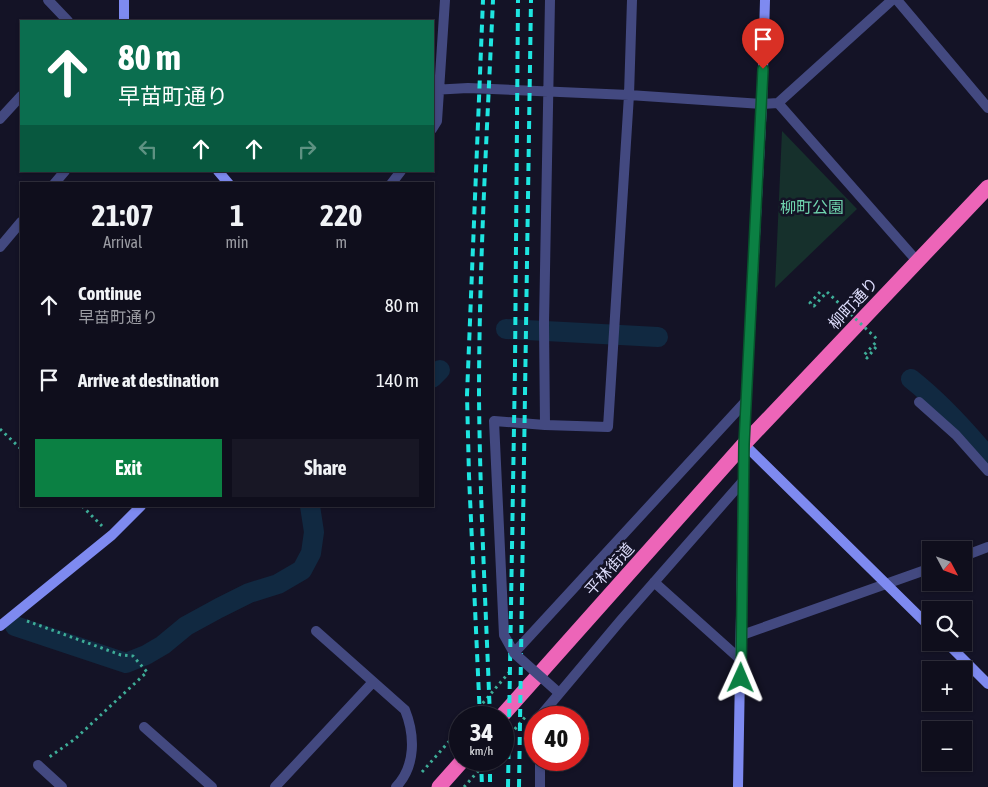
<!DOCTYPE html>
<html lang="en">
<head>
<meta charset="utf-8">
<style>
	:root { --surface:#0f0e1c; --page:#181725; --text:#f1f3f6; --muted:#9b9ca3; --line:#2f2e3b; --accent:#0b8043 }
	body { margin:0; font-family:"Asap Condensed","Noto Sans JP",sans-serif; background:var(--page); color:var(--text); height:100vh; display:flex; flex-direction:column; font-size:19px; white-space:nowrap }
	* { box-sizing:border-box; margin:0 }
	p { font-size:16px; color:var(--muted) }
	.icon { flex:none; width:28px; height:28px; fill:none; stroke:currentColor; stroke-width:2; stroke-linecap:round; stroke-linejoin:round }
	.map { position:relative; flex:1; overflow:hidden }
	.drawer { position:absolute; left:20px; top:182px; width:414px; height:325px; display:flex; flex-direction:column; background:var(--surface); border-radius:0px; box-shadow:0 1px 4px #0004,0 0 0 1px var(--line) }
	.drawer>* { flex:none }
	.top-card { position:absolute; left:20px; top:20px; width:414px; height:152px; border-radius:0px; box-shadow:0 1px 4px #0004,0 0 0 1px var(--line); background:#0b6e4f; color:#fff; overflow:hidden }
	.needle { width:32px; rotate:131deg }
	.controls { position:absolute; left:922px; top:541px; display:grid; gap:10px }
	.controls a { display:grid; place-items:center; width:50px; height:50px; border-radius:0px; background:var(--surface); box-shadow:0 1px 4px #0004,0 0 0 1px var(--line); font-size:25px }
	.speed { position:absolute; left:449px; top:706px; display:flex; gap:10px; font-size:25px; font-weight:700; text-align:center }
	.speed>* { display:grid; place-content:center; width:65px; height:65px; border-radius:50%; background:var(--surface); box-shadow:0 1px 4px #0004,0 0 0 1px var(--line); line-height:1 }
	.speed small { font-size:12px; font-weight:400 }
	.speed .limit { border:8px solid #d22; background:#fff; color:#111 }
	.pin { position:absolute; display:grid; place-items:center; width:42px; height:42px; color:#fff; margin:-51px -21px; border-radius:50% 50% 50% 0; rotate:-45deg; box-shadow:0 0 5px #0007 }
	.pin .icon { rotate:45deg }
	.me { position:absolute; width:55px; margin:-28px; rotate:1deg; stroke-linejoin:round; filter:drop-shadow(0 0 4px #0008) }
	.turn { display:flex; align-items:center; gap:18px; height:105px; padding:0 15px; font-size:22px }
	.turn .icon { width:65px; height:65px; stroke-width:2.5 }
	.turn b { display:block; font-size:35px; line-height:42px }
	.lanes { display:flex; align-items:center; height:48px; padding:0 15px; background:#0003; justify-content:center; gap:25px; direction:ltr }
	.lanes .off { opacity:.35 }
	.eta { display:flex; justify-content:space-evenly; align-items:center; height:85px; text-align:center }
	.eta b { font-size:30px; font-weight:700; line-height:35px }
	.button { display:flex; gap:10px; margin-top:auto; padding:10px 15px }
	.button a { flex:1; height:58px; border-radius:0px; background:var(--accent); color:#fff; font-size:20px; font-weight:700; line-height:58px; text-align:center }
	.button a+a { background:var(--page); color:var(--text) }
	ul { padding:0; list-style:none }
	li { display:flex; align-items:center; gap:15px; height:75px; padding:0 15px }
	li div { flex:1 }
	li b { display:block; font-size:19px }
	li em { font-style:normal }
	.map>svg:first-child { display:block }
	.green { fill:#16302c }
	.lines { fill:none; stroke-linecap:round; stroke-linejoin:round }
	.canal { stroke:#112941; stroke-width:20 }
	.path { stroke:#3ead98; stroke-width:3; stroke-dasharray:2.5 4; stroke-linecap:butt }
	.street { stroke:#434980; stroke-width:10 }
	.secondary { stroke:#7e8af0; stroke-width:10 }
	.highway { stroke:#ed65b8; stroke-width:15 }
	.rail { stroke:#1ee5e0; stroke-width:4; stroke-dasharray:8 6; stroke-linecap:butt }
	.path-bridge { stroke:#3ead98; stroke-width:3; stroke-dasharray:2.5 4; stroke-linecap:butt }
	.street-bridge { stroke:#434980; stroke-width:10 }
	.route-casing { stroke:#07532c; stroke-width:12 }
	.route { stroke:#0b8043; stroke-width:9 }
	.labels { text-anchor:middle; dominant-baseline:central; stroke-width:5; stroke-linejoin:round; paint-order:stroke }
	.park-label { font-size:16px; fill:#6fd4ae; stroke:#141326 }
	.street-label { font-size:16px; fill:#dcdcfb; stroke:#141326 }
</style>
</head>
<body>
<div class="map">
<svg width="988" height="787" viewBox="0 0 988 787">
	<rect width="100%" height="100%" fill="#141326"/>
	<path class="green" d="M 782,131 L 857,209 L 775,288 Z"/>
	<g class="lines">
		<path class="canal" d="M 506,329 L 658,337
			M 432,378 L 440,370
			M 911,379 C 940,402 964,428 988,457
			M 15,626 L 126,663 L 146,655 L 163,645 L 186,626 L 219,608 L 249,593 L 278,584 L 302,570 L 311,553 L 314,532 L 310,506"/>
		<path class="path" d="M 820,292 L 810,303 L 814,306 L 827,292
			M 876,347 L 867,358 L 864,355 L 878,340
			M 0,429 L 21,449
			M 82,506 L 102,526
			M 27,621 L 121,655 L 133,656 L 147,672 L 75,739 L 48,758
			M 470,718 L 512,669
			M 502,744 L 527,715
			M 533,749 L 533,727
			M 422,772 L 460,729
			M 464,787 L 488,760"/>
		<path class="street" d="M 48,0 L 68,21
			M 550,0 L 544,324 L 545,425 L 608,427 L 629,95 L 632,0
			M 897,0 L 988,108
			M 432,90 L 468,88 L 629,95 L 762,104 L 778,103 L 892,0
			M 778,103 L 917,261
			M 0,119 L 21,96
			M 432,129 L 437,121 L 445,0
			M 54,184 L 65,171
			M 391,184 L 401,171
			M 0,247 L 21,222
			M 919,402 L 956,435 L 988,471
			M 545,425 L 494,421 L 504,635 L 514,653 L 747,400
			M 964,556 L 988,547
			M 654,582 L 741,660
			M 316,631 L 405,710 C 415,735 416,766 396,787
			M 742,635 L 931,568
			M 542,718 L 542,714 L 621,620 L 743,481
			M 144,727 L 212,787
			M 38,765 L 62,787
			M 275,787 L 373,682
			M 540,787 L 540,760"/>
		<path class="secondary" d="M 124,21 L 124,0
			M 218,171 L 229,184
			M 744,444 L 931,628
			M 0,626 L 112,535 L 141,506
			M 946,642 L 988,684
			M 738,787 L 744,444 L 762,104 L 765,0"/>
		<path class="highway" d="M 500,718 L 744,444 L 988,187
			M 439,787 L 463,760"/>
		<path class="rail" d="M 480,718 L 469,476 L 467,395 L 483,0
			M 490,718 C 486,610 480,504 479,397 C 479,265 487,132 493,0
			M 481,760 L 482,787
			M 490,760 L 490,787
			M 508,787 L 515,367 L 518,0
			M 519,787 L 531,0"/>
		<path class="path-bridge" d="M 827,292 L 878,340"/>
		<path class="street-bridge" d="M 514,653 L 559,693"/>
	</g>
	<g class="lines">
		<defs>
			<path id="route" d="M 741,678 L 744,444 L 763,69"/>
		</defs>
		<use href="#route" class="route-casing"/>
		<use href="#route" class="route"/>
	</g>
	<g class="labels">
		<g class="park-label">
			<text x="812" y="207">柳町公園</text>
		</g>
		<g class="street-label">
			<text transform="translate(853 303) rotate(-47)">柳町通り</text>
			<text transform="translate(609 569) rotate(-48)">平林街道</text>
		</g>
	</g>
</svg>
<div class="controls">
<a><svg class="needle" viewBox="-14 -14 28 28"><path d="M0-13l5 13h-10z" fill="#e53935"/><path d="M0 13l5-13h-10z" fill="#9b9ca3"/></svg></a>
<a><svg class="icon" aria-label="search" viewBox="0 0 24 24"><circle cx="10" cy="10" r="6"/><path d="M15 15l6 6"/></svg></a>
<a>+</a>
<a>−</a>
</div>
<div class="speed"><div>34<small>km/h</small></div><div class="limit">40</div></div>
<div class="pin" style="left:763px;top:69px;background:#d93025"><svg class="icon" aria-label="arrive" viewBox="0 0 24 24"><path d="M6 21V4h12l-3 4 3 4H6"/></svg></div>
<svg class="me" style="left:741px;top:678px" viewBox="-20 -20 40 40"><path d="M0-17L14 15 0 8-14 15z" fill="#0b8043" stroke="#fff" stroke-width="4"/></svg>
<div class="top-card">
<div class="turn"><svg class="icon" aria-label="ahead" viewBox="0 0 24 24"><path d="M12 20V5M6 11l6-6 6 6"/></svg><div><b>80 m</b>早苗町通り</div></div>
<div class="lanes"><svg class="icon off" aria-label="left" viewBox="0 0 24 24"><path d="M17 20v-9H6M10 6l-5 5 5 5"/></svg><svg class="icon" aria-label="ahead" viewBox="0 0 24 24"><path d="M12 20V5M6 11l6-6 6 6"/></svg><svg class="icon" aria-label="ahead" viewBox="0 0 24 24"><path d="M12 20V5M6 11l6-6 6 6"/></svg><svg class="icon off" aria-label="right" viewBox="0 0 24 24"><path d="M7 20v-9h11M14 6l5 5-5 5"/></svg></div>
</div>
<section class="drawer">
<div class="eta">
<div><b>21:07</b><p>Arrival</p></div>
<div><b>1</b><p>min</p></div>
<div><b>220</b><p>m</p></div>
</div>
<ul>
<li><svg class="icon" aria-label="ahead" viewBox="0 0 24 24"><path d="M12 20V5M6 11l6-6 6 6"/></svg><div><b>Continue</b><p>早苗町通り</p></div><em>80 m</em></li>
<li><svg class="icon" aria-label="arrive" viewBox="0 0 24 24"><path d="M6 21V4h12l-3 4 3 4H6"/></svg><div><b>Arrive at destination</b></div><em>140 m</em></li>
</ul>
<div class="button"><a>Exit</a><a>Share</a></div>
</section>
</div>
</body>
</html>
